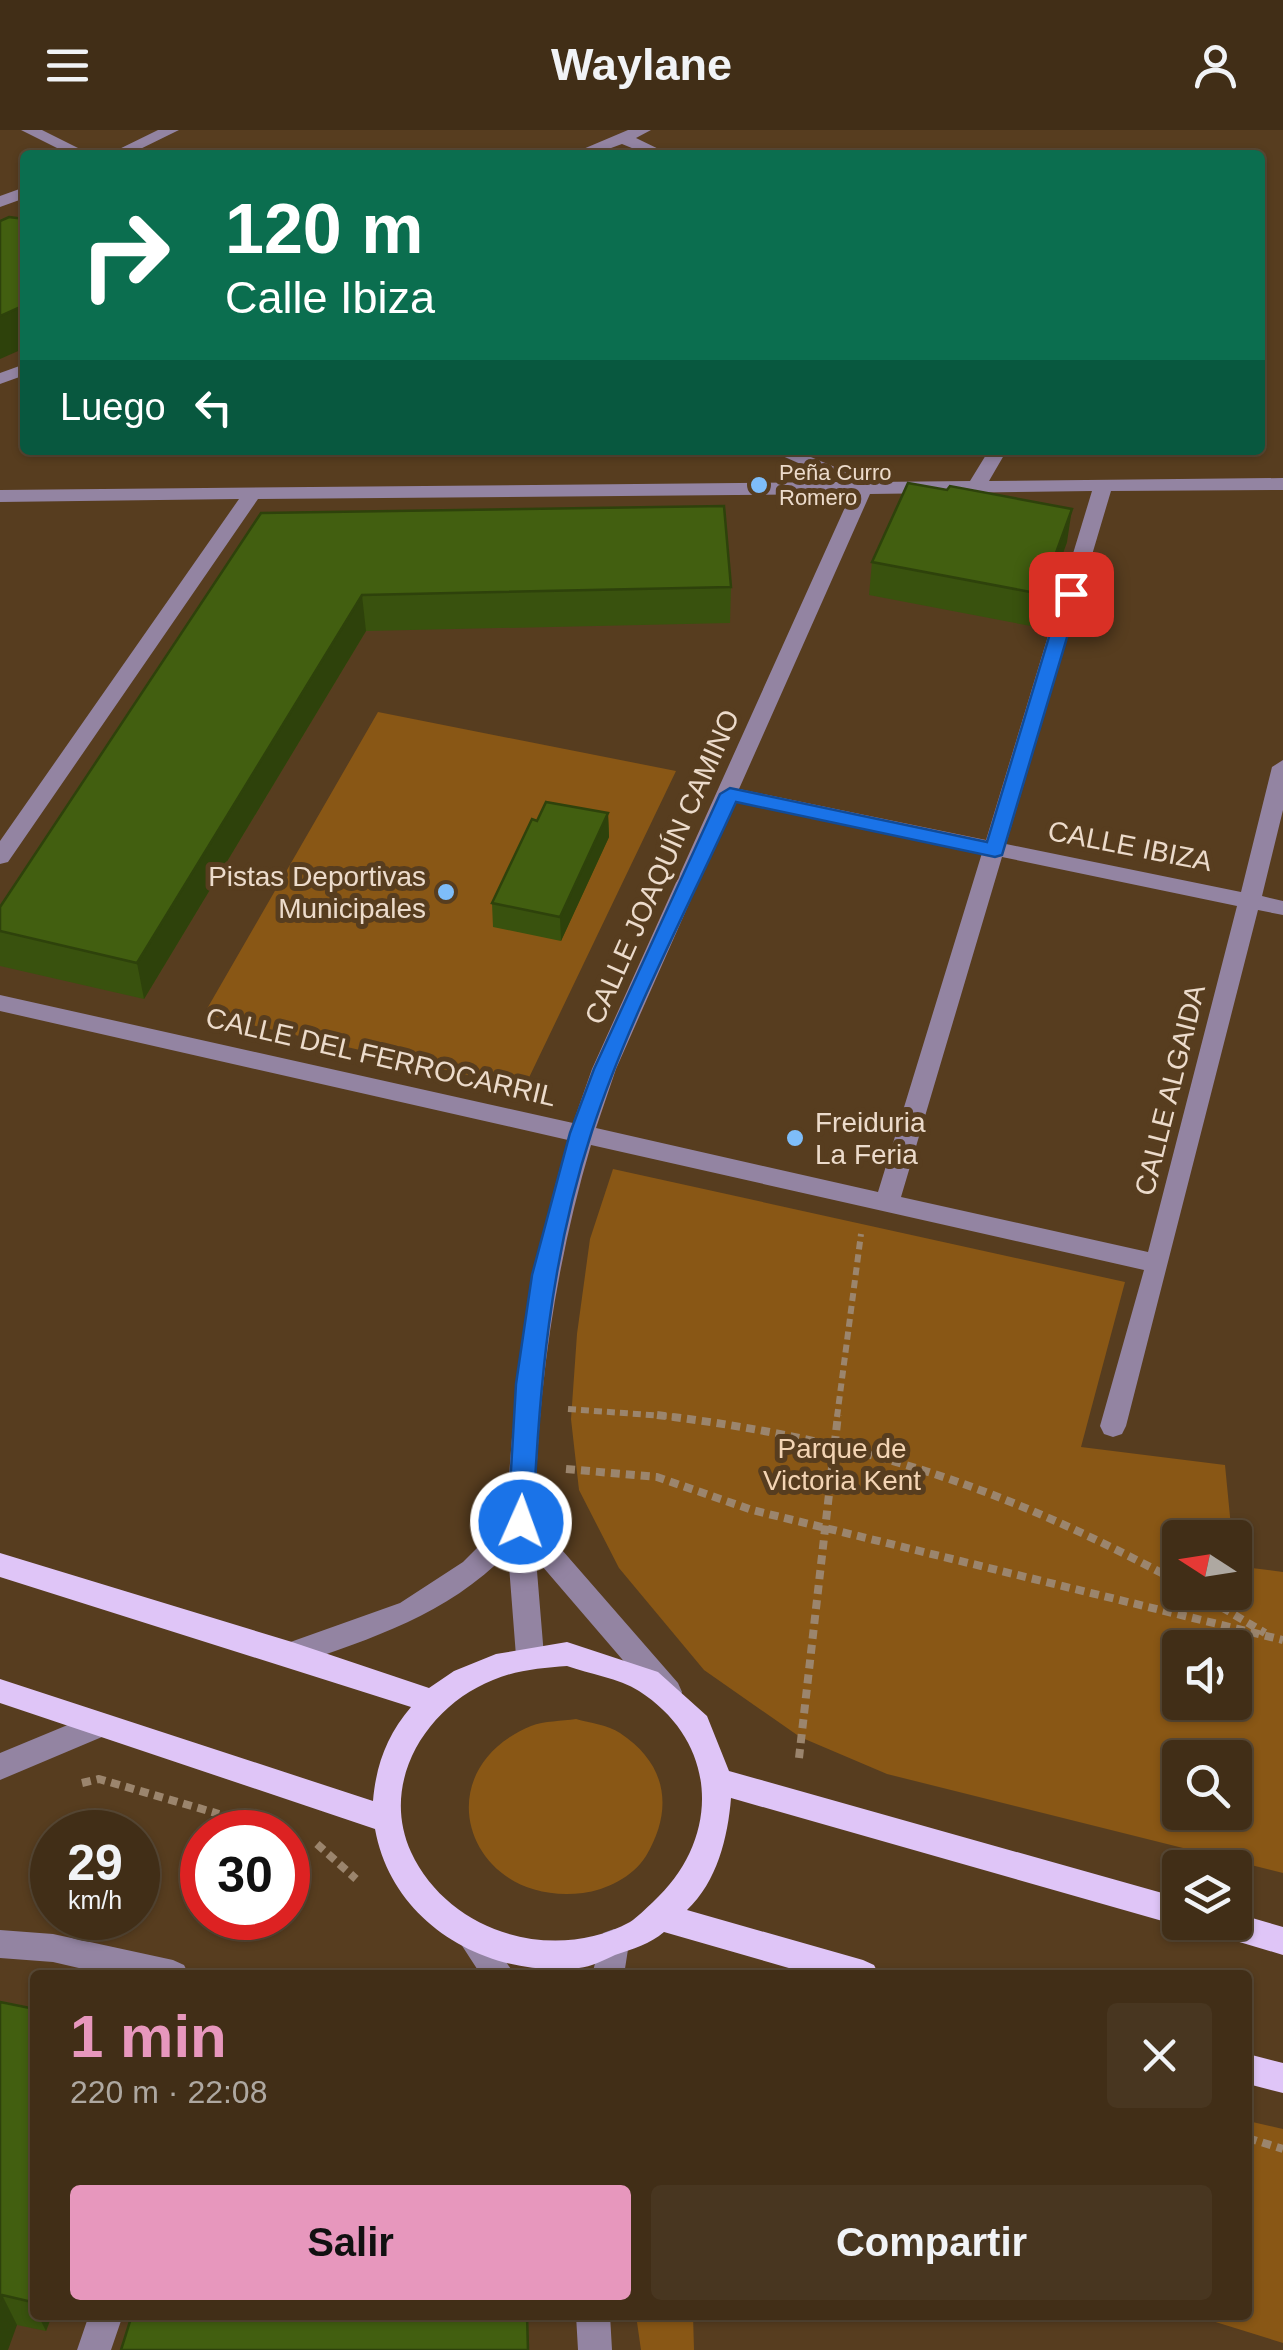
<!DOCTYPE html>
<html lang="es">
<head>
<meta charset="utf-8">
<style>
	:root { --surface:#412e17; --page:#483620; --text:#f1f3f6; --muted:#aea8a1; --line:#5a4a36; --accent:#e797bd }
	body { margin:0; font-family:Arial,sans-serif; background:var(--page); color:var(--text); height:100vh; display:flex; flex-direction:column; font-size:38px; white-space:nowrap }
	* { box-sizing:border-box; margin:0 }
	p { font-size:32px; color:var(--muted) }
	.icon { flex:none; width:55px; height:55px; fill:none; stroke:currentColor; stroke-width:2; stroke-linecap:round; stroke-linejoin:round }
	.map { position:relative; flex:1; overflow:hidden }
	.sheet { position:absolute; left:30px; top:1840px; width:1222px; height:350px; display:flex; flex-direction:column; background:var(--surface); border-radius:10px; box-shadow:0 2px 8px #0004,0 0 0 2px var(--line) }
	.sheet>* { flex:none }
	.banner { position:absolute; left:20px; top:20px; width:1245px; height:305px; border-radius:10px; box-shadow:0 2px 8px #0004,0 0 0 2px var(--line); background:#0b6e4f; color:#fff; overflow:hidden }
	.needle { width:65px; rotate:282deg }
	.fabs { position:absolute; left:1162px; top:1390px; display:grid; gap:20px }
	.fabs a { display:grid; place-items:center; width:90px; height:90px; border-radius:10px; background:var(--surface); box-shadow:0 2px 8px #0004,0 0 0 2px var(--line); font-size:50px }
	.speed { position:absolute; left:30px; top:1680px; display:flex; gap:20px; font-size:50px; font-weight:700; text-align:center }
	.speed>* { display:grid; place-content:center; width:130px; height:130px; border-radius:50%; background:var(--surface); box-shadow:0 2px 8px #0004,0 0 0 2px var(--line); line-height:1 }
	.speed small { font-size:25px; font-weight:400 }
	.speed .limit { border:15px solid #d22; background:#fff; color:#111 }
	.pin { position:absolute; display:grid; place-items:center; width:85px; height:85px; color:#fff; margin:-42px; border-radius:20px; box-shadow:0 5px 15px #0006 }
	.me { position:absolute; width:110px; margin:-55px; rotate:2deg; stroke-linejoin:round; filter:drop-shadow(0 0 8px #0008) }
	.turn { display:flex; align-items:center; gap:35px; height:210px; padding:0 40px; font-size:45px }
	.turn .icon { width:130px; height:130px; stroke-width:2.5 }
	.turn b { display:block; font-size:70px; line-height:85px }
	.then { display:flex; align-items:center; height:95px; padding:0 40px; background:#0003; gap:20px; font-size:38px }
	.round { display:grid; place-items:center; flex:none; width:105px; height:105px; border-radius:10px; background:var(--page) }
	.overview { display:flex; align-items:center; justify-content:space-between; height:170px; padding:0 40px }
	h1 { font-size:60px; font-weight:800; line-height:75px; color:var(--accent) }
	.primary-button { display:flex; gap:20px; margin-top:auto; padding:20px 40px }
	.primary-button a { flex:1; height:115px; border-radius:10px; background:var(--accent); color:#111; font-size:40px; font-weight:800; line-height:115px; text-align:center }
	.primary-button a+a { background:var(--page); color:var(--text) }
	header { display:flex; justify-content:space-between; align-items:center; height:130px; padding:0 40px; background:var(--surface); font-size:45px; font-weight:800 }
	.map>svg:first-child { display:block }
	.green { fill:#895715; fill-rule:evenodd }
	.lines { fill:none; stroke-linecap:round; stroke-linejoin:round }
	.path-far1 { stroke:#9b856d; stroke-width:6; stroke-dasharray:8 5; stroke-linecap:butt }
	.path { stroke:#9b856d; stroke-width:8; stroke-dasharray:9 6; stroke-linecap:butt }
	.minor { fill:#9384a2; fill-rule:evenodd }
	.major { fill:#dfc5f7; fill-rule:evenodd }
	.wall { fill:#39520e }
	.shaded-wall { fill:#2e420b }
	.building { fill:#425f10; stroke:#2e420b; stroke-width:2.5 }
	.route { fill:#1a73e8; stroke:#114b97; stroke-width:2.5 }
	.poi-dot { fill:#7ebdf9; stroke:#573d1f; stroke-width:4 }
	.labels { text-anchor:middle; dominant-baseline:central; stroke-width:10; stroke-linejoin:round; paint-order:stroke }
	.far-poi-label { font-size:22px; fill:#ecdbcb; stroke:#573d1f; text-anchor:start }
	.street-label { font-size:28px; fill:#ecdbcb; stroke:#573d1f }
	.poi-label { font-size:28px; fill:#ecdbcb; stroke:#573d1f; text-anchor:end }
	.park-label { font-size:28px; fill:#f3d4b4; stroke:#573d1f }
</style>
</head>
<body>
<header><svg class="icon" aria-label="menu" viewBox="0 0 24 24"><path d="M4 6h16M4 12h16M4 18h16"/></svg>Waylane<svg class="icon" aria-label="person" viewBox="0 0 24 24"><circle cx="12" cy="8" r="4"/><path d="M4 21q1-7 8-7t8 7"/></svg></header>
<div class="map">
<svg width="1283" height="2220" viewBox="0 0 1283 2220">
	<rect width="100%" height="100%" fill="#573d1f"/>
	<path class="green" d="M 378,582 L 676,641 L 524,958 L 204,884 Z
		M 613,1039 L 1125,1152 L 1081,1317 L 1225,1335 L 1232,1407 L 1180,1408 L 1180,1462 L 1235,1462 L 1235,1432 L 1236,1436 L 1283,1442 L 1283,1743 L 887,1644 L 800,1607 L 704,1540 L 619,1438 L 579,1360 L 571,1289 L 577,1204 L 590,1109 ZM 1180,1518 L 1235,1518 L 1235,1572 L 1180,1572 ZM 1180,1628 L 1235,1628 L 1235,1682 L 1180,1682 Z
		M 576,1589 C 590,1593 608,1595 620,1603 C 667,1634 674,1679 646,1726 C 633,1747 606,1760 583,1763 C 467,1777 422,1641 531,1596 C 544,1591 562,1591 576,1589 Z
		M 1248,1991 L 1283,1999 L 1283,2213 L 1193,2185 L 1248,2185 Z
		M 636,2185 L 693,2185 L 694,2220 L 641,2220 Z"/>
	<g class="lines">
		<path class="path-far1" d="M 568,1279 L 678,1287
			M 837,1287 L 861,1104"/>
		<path class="path" d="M 657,1285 C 858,1309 1002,1356 1180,1453
			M 566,1339 L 657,1347 L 752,1380 L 1283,1510
			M 1196,1462 L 1265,1503
			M 799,1628 L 838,1285
			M 82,1653 L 99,1649 L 219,1684
			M 317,1714 L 356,1749
			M 1248,2008 L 1283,2019"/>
		<path class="minor" d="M 21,0 L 42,0 L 92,25 L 71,25 Z
			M 158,0 L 179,0 L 128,25 L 107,25 Z
			M 628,0 L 651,0 L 636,8 L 671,25 L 649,25 L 622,14 L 592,25 L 569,25 Z
			M 25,57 L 25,68 L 0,77 L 0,66 Z
			M 25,234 L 25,245 L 0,254 L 0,243 Z
			M 769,320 L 794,320 L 871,352 L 970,351 L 989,320 L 1007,320 L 989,351 L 1283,348 L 1283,360 L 1111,361 L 1006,714 L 1241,762 L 1272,637 L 1283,630 L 1283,680 L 1262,766 L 1283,771 L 1283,785 L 1258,780 L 1126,1296 L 1122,1304 L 1113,1307 L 1104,1304 L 1100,1296 L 1144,1140 L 591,1015 C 555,1137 537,1261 535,1389 L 678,1553 L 682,1562 L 678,1571 L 668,1574 L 658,1571 L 536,1429 L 544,1526 L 540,1535 L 530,1538 L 520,1535 L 516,1526 L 508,1423 C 445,1486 375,1507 292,1536 L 282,1533 L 278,1524 L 282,1515 L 400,1473 L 463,1432 L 507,1388 C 512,1259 531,1134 568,1010 L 0,881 L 0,865 L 573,993 L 592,939 L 851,364 L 258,369 L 8,732 L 0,734 L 0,711 L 239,369 L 0,372 L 0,360 L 841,352 ZM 1092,361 L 986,710 L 739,659 L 870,364 ZM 734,672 L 982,723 L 878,1062 L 596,998 L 616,939 ZM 1002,727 L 1237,776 L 1148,1122 L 901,1067 Z
			M 99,1582 L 109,1586 L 113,1595 L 109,1604 L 0,1650 L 0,1623 Z
			M 472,1794 L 483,1798 L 515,1845 L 481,1845 L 457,1808 L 461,1798 Z
			M 614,1799 L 625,1803 L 629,1813 L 624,1845 L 592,1845 L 603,1803 Z
			M 0,1800 L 53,1804 L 173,1830 L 184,1835 L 189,1845 L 109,1845 L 53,1832 L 0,1828 Z
			M 89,2185 L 123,2185 L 111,2220 L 77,2220 Z
			M 576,2185 L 610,2185 L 612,2220 L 578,2220 Z"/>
		<path class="major" d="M 0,1423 L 292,1512 L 429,1558 L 454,1541 L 496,1524 L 567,1512 L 658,1542 L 707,1586 L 729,1641 L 1180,1768 L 1180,1792 L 1189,1792 L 1180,1796 L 731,1668 C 728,1707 717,1752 687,1780 L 863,1830 L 874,1835 L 879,1845 L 813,1845 L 664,1802 C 650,1814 633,1819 615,1825 C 604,1830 591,1837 579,1838 C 487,1848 392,1794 375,1699 L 0,1573 L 0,1549 L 373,1671 C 376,1635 387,1605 411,1577 L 0,1447 ZM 567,1536 C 589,1544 619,1548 639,1561 C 720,1613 721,1710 653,1772 C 646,1778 638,1787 630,1792 C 552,1834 448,1802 411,1722 C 379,1652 427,1576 493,1550 C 516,1540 542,1538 567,1536 Z
			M 1235,1783 L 1283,1797 L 1283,1825 L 1206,1802 L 1202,1792 L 1235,1792 Z
			M 1248,1924 L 1283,1933 L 1283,1963 L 1248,1954 Z"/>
	</g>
	<path class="wall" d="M 261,383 L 731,457 L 730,493 L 366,501 L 144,869 L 0,836 L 0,777 Z
		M 1067,412 L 1036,497 L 869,465 L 872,432 Z
		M 608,683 L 609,707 L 561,811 L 493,797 L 492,773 L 537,691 Z
		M 0,1872 L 35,1879 L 35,2185 L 52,2185 L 46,2201 L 17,2195 L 0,2220 Z"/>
	<path class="shaded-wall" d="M 25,175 L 25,218 L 0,229 L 0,186 Z
		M 1072,379 L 1067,412 L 1036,497 L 1041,464 Z
		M 362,465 L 366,501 L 144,869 L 137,833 Z
		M 608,683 L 609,707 L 561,811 L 560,787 Z
		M 2,2165 L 17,2195 L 8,2220 L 0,2220 L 0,2171 Z
		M 38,2185 L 52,2185 L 46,2201 Z"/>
	<path class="building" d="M 9,87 L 25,89 L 25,175 L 0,186 L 0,91 Z
		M 908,353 L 947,360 L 950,356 L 1072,379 L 1041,464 L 872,432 Z
		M 724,376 L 731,457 L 362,465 L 137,833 L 0,801 L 0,777 L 261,383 Z
		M 546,672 L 608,683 L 560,787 L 492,773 L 532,689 L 537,691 Z
		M 0,1872 L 35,1879 L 35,2164 L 32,2172 L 2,2165 L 0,2171 Z
		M 132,2185 L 527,2185 L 528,2220 L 121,2220 Z"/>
	<path class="route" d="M 1071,459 L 1080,464 L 1002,725 L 995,727 L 736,672 C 687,780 629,888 592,1001 C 550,1129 539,1258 533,1392 L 530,1399 L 521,1402 L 512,1399 L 508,1392 L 516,1254 L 532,1145 L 570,1003 L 594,939 L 720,664 L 730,658 L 987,712 L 1062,464 Z"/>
	<g class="poi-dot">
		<circle cx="759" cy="355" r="10"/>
		<circle cx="446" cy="762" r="10"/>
		<circle cx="795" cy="1008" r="10"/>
	</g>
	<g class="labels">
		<g class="far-poi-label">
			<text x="779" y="342">Peña Curro<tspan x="779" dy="25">Romero</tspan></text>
		</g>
		<g class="street-label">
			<text transform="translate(1130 716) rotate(11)">CALLE IBIZA</text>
			<text transform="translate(662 737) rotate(-66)">CALLE JOAQUÍN CAMINO</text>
			<text transform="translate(381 927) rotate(13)">CALLE DEL FERROCARRIL</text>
			<text transform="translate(1170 960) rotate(-76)">CALLE ALGAIDA</text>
		</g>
		<g class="poi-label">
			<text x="426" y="746">Pistas Deportivas<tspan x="426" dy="32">Municipales</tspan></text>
			<text x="815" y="992" text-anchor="start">Freiduria<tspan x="815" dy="32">La Feria</tspan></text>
		</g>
		<g class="park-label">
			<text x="842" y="1318">Parque de<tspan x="842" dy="32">Victoria Kent</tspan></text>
		</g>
	</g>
</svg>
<div class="fabs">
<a><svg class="needle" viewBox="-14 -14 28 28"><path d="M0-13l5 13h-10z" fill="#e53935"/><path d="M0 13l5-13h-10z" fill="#aea8a1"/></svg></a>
<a><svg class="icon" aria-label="sound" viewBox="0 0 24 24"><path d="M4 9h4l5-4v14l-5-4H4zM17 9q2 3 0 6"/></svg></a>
<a><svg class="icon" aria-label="search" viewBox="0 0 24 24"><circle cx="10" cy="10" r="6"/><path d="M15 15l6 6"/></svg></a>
<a><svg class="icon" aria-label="layers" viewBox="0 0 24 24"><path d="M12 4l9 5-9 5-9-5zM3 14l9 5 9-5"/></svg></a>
</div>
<div class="speed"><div>29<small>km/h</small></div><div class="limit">30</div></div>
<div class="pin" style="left:1071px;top:464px;background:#d93025"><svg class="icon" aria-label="arrive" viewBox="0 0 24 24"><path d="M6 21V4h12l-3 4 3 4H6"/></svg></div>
<svg class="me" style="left:521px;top:1392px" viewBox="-20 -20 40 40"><circle r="17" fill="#1a73e8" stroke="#fff" stroke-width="3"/><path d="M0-11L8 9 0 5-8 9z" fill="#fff"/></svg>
<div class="banner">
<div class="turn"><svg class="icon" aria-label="right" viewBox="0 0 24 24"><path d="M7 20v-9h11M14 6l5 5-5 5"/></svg><div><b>120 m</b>Calle Ibiza</div></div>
<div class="then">Luego<svg class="icon" aria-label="left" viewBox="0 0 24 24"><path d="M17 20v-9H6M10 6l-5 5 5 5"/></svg></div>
</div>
<section class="sheet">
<div class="overview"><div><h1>1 min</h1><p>220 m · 22:08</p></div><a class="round"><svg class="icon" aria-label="close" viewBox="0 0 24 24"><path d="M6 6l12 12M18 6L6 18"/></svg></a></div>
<div class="primary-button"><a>Salir</a><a>Compartir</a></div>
</section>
</div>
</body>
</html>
